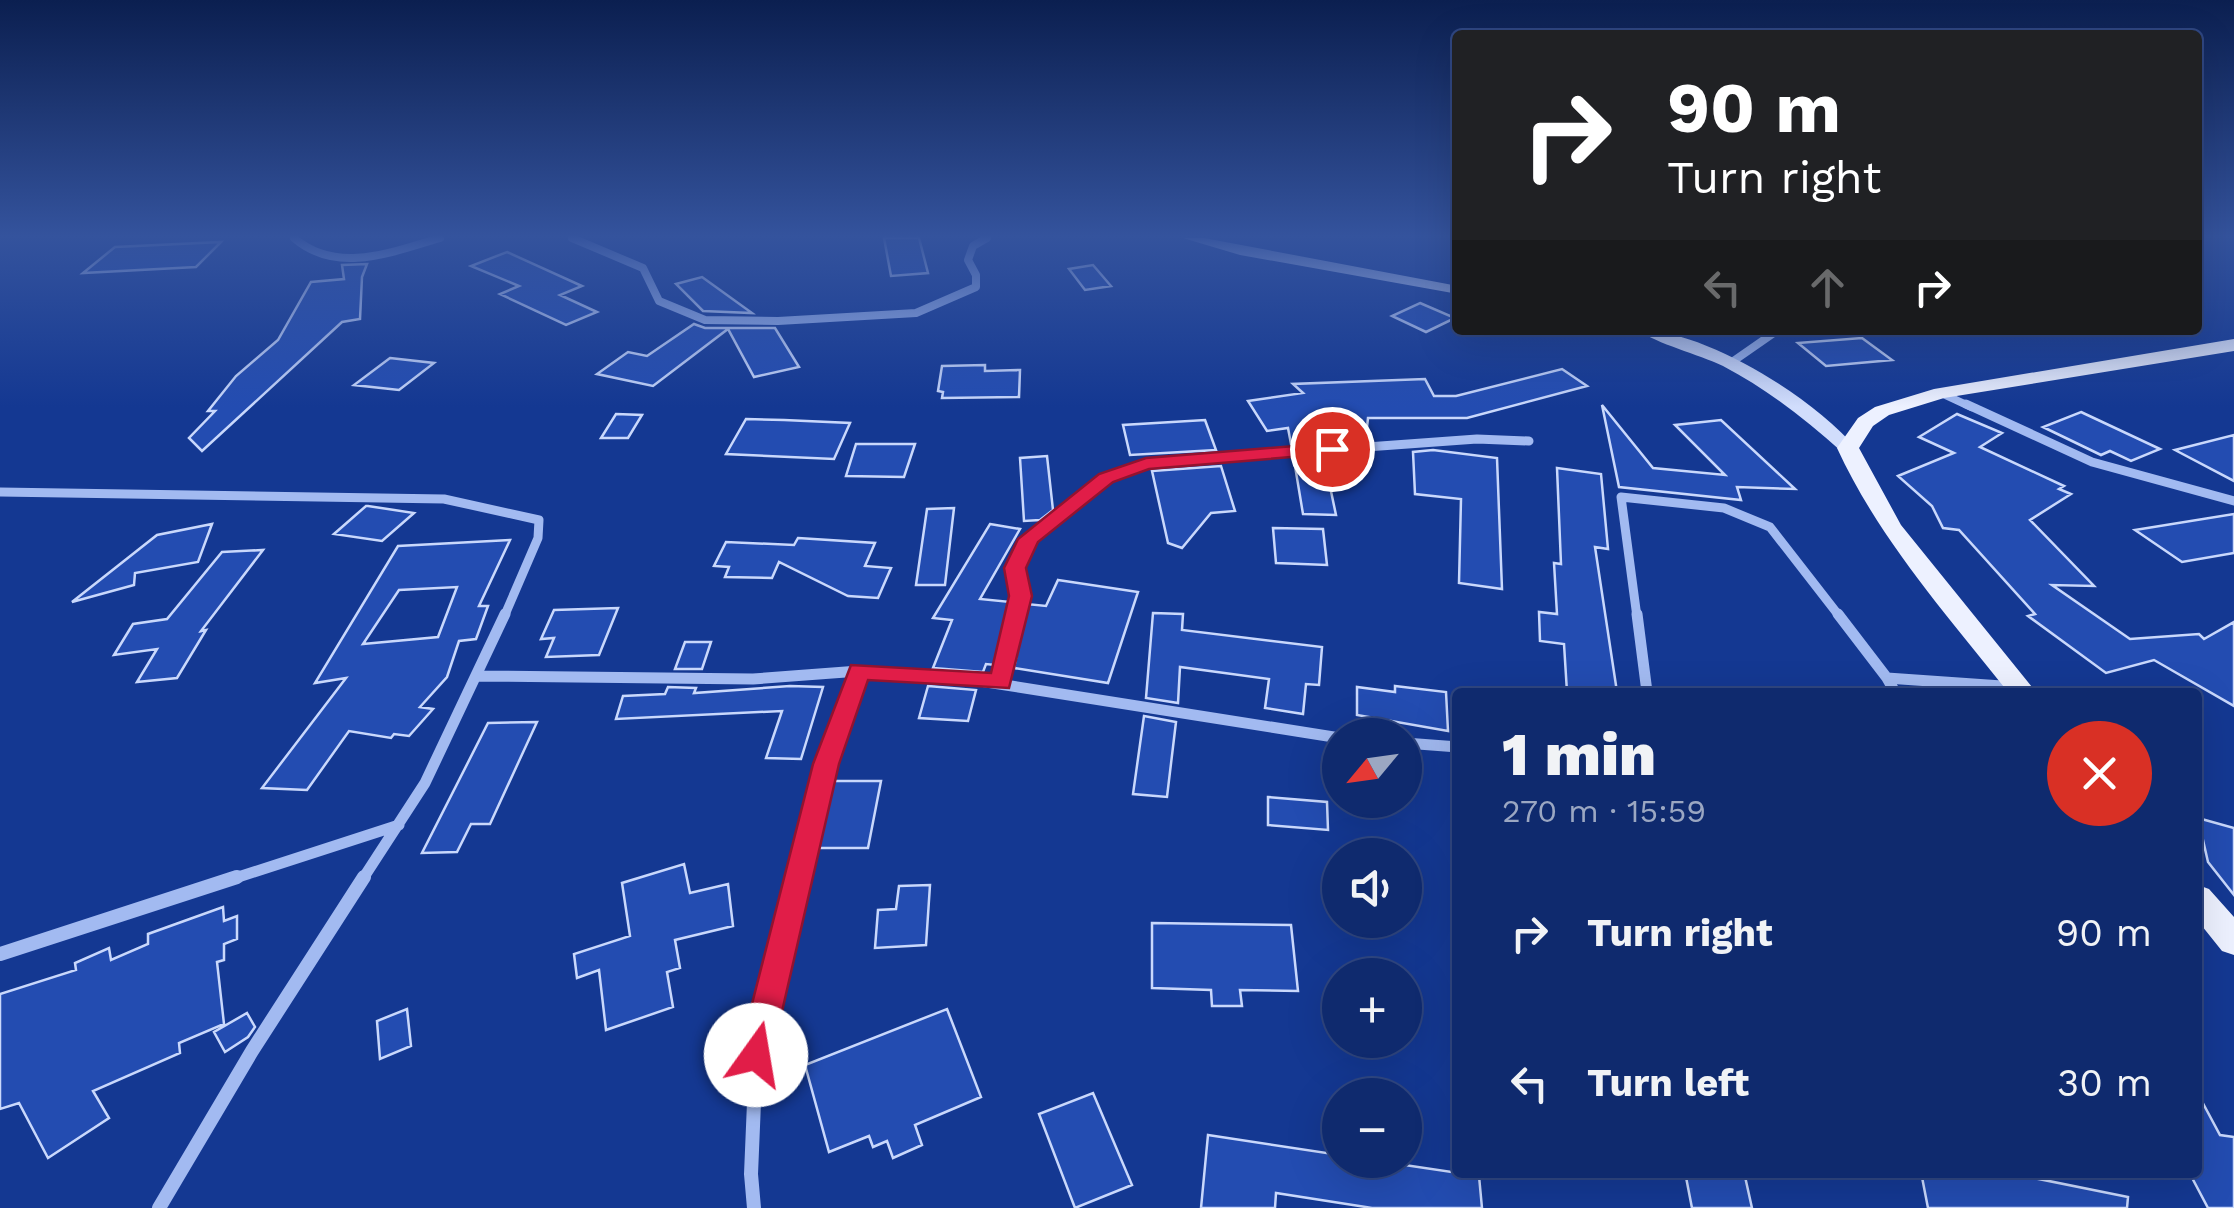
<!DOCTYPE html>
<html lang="en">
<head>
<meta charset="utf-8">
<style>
	:root { --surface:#0f2a6e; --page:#1d3676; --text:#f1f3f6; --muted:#9ba7c2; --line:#2f4681 }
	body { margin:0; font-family:"Work Sans",sans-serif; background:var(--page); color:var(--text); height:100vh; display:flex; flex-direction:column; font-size:38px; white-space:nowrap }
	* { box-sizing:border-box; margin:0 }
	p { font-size:32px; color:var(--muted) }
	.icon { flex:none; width:55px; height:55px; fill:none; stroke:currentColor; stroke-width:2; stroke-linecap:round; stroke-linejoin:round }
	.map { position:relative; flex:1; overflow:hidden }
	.side { position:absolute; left:1452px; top:688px; width:750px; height:490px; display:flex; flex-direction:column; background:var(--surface); border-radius:10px; box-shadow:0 10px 40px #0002,0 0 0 2px var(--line) }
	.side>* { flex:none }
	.banner { position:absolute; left:1452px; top:30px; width:750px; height:305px; border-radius:10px; box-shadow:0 10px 40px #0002,0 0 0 2px var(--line); background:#202124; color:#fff; overflow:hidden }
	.needle { width:65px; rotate:241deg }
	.buttons { position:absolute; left:1322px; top:718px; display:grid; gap:20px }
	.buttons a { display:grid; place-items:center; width:100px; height:100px; border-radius:50%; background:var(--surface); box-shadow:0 10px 40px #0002,0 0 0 2px var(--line); font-size:50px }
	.pin { position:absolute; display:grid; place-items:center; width:85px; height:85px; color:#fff; margin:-42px; border:5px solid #fff; border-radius:50%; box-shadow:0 2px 10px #0007 }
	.me { position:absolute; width:110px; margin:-55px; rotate:13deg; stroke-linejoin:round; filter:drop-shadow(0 0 8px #0008) }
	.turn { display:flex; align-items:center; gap:35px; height:210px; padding:0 50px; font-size:45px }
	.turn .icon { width:130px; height:130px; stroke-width:2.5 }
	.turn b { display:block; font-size:70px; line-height:85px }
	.lanes { display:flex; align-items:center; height:95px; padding:0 50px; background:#0003; justify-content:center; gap:50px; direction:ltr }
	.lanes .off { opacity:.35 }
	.round { display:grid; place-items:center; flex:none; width:105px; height:105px; border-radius:52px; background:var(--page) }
	.overview { display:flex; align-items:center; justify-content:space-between; height:170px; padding:0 50px }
	h1 { font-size:60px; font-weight:800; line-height:75px }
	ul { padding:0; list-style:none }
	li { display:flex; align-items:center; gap:30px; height:150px; padding:0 50px }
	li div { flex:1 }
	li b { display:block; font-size:38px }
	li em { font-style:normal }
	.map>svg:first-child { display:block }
	.building { fill:#234cb1; stroke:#c9d8fc; stroke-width:2.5; fill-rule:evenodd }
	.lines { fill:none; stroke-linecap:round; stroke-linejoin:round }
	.street-far3 { stroke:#a2baf1; stroke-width:8 }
	.street-far2 { stroke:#a2baf1; stroke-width:9 }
	.street-far1 { stroke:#a2baf1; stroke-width:11 }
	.street { stroke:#a2baf1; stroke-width:14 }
	.secondary { fill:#d1ddfc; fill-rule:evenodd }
	.primary { fill:#edf1ff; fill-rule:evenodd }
	.route { fill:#e11d48; stroke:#92132f; stroke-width:2.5 }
</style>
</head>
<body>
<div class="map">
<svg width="2234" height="1208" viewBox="0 0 2234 1208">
	<rect width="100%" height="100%" fill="#143892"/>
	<path class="building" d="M 884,238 L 919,238 L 928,273 L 891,276 Z
		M 221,242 L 196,267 L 83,273 L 115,247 Z
		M 507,252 L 582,286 L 560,295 L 597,312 L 566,325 L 500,294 L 519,286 L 471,266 Z
		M 367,264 L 362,277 L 360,319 L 342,322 L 202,451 L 189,438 L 215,411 L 208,411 L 236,376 L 278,340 L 311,282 L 344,279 L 342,265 Z
		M 1093,265 L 1111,286 L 1085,290 L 1069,269 Z
		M 702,277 L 752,313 L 703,311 L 676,284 Z
		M 1420,303 L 1455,318 L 1426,332 L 1392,316 Z
		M 694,324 L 705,328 L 775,328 L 799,367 L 754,377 L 728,329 L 653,386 L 597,374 L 628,352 L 647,356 Z
		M 1862,338 L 1892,360 L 1826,366 L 1798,343 Z
		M 390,358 L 434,363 L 399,390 L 354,385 Z
		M 985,365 L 985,371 L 1020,370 L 1019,397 L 942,398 L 943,392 L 938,391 L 942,366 Z
		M 1562,369 L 1587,386 L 1467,418 L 1368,418 L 1367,427 L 1319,434 L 1321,442 L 1291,444 L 1288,428 L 1267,431 L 1248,401 L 1303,393 L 1293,384 L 1425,379 L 1434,396 L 1456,396 Z
		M 1602,405 L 1653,468 L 1725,475 L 1675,425 L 1721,420 L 1795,489 L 1737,487 L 1741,500 L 1619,487 Z
		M 2081,412 L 2160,449 L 2131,461 L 2110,451 L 2101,455 L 2043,427 Z
		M 616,414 L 642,415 L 628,438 L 601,438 Z
		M 1957,414 L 2002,433 L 1980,447 L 2064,486 L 2059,489 L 2071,494 L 2030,520 L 2094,586 L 2052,585 L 2130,639 L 2199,634 L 2204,639 L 2234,622 L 2234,706 L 2154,660 L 2106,673 L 2028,616 L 2035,614 L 1959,530 L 1943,528 L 1932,506 L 1898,476 L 1954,453 L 1919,437 Z
		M 746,419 L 784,420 L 850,423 L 834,459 L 726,454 Z
		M 1205,420 L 1216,450 L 1130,455 L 1123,425 Z
		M 2234,435 L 2234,481 L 2175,450 Z
		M 856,444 L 915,444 L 904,477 L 846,476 Z
		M 1433,450 L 1497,458 L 1502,589 L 1459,583 L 1461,499 L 1415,494 L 1413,452 Z
		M 1047,456 L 1053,510 L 1040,520 L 1024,521 L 1020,458 Z
		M 1324,458 L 1336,515 L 1303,514 L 1294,460 Z
		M 1221,466 L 1235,511 L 1211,513 L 1182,548 L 1168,543 L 1152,471 Z
		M 1557,468 L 1601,474 L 1608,549 L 1595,547 L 1617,692 L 1567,692 L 1564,644 L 1540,641 L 1539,612 L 1557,614 L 1554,563 L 1561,564 Z
		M 366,506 L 368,506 L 414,513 L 382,541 L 334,534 Z
		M 954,508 L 945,585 L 916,585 L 927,509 Z
		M 2234,514 L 2234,553 L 2182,562 L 2135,530 Z
		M 212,524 L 198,562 L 135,573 L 134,585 L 72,602 L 157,535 Z
		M 990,524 L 1020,529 L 980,599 L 1011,602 L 995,665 L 986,664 L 983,672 L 933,668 L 952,620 L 933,618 Z
		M 1273,528 L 1323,529 L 1327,565 L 1276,563 Z
		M 798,538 L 875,543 L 865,566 L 891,568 L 878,598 L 848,596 L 779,562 L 772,578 L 725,577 L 729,567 L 714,566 L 726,542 L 794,545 Z
		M 510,540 L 479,606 L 488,606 L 476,639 L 459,641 L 447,677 L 420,707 L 433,709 L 409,736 L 394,734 L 391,738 L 349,731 L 307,790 L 262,788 L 346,678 L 315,683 L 398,546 ZM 457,587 L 438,637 L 363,644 L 399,590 Z
		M 263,550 L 201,631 L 206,630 L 177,678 L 137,682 L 157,649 L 114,655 L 133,624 L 167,619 L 222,552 Z
		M 1058,580 L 1138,592 L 1108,683 L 1014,668 L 1027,604 L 1046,606 Z
		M 618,608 L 599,655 L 546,657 L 554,638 L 541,639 L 554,610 Z
		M 1153,613 L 1183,614 L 1182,630 L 1322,647 L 1319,685 L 1306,684 L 1303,714 L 1265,708 L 1269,679 L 1180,667 L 1178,703 L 1146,698 Z
		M 685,642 L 711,642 L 702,669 L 675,669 Z
		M 790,686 L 823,687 L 801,759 L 766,758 L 782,711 L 616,719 L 623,696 L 665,694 L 668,687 L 696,688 L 694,693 Z
		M 928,686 L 976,690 L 968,721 L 919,718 Z
		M 1395,686 L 1446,692 L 1448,731 L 1357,715 L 1357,687 L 1395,692 Z
		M 1144,716 L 1176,722 L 1167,797 L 1133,794 Z
		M 537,722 L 490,824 L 471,824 L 457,852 L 422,853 L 488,723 Z
		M 832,781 L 881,781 L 868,848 L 815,848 Z
		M 1268,797 L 1327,802 L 1328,830 L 1268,825 Z
		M 2198,818 L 2234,828 L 2234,895 L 2208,862 Z
		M 684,864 L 690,893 L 728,884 L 733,926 L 675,940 L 680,968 L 667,972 L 673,1007 L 606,1030 L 599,970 L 577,978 L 574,954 L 630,936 L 622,883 Z
		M 930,885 L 926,945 L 875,948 L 878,910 L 896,909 L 899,886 Z
		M 223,907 L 224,921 L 237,916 L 237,939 L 224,944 L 224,960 L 217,962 L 224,1024 L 179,1043 L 180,1053 L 93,1091 L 109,1118 L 48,1158 L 19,1103 L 0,1109 L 0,994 L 76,970 L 75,963 L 109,948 L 111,960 L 148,944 L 148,934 Z
		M 1152,923 L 1291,925 L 1298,991 L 1240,990 L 1242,1006 L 1212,1006 L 1211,990 L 1152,988 Z
		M 407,1009 L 411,1046 L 380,1059 L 377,1021 Z
		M 947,1009 L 981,1097 L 915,1125 L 922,1145 L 893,1158 L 887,1141 L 873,1147 L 869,1136 L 829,1152 L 805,1065 Z
		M 247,1013 L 255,1027 L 248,1037 L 225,1052 L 214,1032 Z
		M 1093,1093 L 1132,1185 L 1075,1208 L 1039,1114 Z
		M 2198,1094 L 2220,1135 L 2234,1137 L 2234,1208 L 2208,1208 L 2189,1172 L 2198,1172 Z
		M 1208,1135 L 1340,1155 L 1340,1160 L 1371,1160 L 1479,1176 L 1482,1208 L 1372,1208 L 1276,1193 L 1275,1208 L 1201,1208 Z
		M 1685,1172 L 1744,1172 L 1752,1208 L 1692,1208 Z
		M 1921,1172 L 2004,1172 L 2128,1197 L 2127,1208 L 1928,1208 Z"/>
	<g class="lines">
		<path class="street-far3" d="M 294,238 C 337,275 392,252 440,238
			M 572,238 L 643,268 L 659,301 L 705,320 L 778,321 L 916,313 L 976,287 L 976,275 L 968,260 L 973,246 L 987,238
			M 1732,362 L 1778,330
			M 1941,393 L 1971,407"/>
		<path class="street-far2" d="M 1966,404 L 2092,462 L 2234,501
			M 0,492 L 444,499 L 539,520 L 538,538 L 504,617
			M 1016,617 L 1021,595 L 1015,568 L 1029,539 L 1106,478 L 1147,463 L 1477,439 L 1529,441
			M 1637,617 L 1621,497 L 1724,508 L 1770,527 L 1840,617"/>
		<path class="street-far1" d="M 1637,614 L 1647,692
			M 1838,614 L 1887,678
			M 859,671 L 980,681 L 1340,738
			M 478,676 L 753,679 L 859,671 L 826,764 L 798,880
			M 1001,682 L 1017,614
			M 1895,692 L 1887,678 L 2016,687
			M 1405,743 L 1458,747
			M 229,880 L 399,825
			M 362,880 L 425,783 L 505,614"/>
		<path class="street" d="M 0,954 L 237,877
			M 159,1208 L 252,1051 L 364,877
			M 754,1208 L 751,1174 L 756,1055 L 799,877"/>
		<path class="secondary" d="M 1183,238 L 1204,238 L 1458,286 L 1458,294 L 1240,255 Z
			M 1638,330 C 1706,330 1812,397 1856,448 L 1854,452 L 1842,452 C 1805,419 1767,389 1723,366 C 1698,354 1657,344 1638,330 Z"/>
		<path class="primary" d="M 2234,339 L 2234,351 L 1944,398 L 1889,415 L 1873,426 L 1859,448 L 1901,525 L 2036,692 L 2008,692 C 1946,614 1879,539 1837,448 L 1858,418 L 1875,407 L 1934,389 Z
			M 2198,885 L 2209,889 L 2234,917 L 2234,955 L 2222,951 L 2198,921 Z"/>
	</g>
	<linearGradient id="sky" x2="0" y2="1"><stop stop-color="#0b1f50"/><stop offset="0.58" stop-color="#34539d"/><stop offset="1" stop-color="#34539d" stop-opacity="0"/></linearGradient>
	<rect width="2234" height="407" fill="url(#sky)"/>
	<path class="route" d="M 1332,443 L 1339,445 L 1339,453 L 1149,469 L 1113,482 L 1038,542 L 1026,568 L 1032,596 L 1009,688 L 868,680 L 839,764 L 772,1055 L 767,1066 L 756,1070 L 744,1066 L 739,1055 L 813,764 L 851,665 L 991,673 L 1009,596 L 1004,568 L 1018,539 L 1099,474 L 1146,458 Z"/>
</svg>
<div class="buttons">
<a><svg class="needle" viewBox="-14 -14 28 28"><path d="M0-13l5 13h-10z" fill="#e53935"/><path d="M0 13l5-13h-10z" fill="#9ba7c2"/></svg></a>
<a><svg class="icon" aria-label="sound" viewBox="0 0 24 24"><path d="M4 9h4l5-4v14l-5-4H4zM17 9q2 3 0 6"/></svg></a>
<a>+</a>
<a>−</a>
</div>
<div class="pin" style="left:1332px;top:449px;background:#d93025"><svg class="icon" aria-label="arrive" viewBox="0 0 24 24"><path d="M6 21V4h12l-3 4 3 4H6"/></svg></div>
<svg class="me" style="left:756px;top:1055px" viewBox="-20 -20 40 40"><circle r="19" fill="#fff"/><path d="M0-13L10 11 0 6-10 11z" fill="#e11d48"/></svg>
<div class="banner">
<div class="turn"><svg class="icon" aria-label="right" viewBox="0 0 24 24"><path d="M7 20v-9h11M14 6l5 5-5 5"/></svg><div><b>90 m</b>Turn right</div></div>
<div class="lanes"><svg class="icon off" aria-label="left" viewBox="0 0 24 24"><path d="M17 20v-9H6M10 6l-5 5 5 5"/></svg><svg class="icon off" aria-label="ahead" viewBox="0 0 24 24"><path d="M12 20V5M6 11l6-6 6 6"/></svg><svg class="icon" aria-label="right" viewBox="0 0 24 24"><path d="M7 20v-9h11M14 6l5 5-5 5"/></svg></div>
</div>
<section class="side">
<div class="overview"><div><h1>1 min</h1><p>270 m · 15:59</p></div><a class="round" style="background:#d93025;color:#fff"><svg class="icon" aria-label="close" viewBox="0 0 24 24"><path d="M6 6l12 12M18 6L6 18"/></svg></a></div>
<ul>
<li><svg class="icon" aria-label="right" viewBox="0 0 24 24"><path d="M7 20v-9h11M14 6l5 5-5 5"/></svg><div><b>Turn right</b></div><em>90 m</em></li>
<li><svg class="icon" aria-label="left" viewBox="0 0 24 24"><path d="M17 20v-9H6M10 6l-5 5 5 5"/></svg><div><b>Turn left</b></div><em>30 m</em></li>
</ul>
</section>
</div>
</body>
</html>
